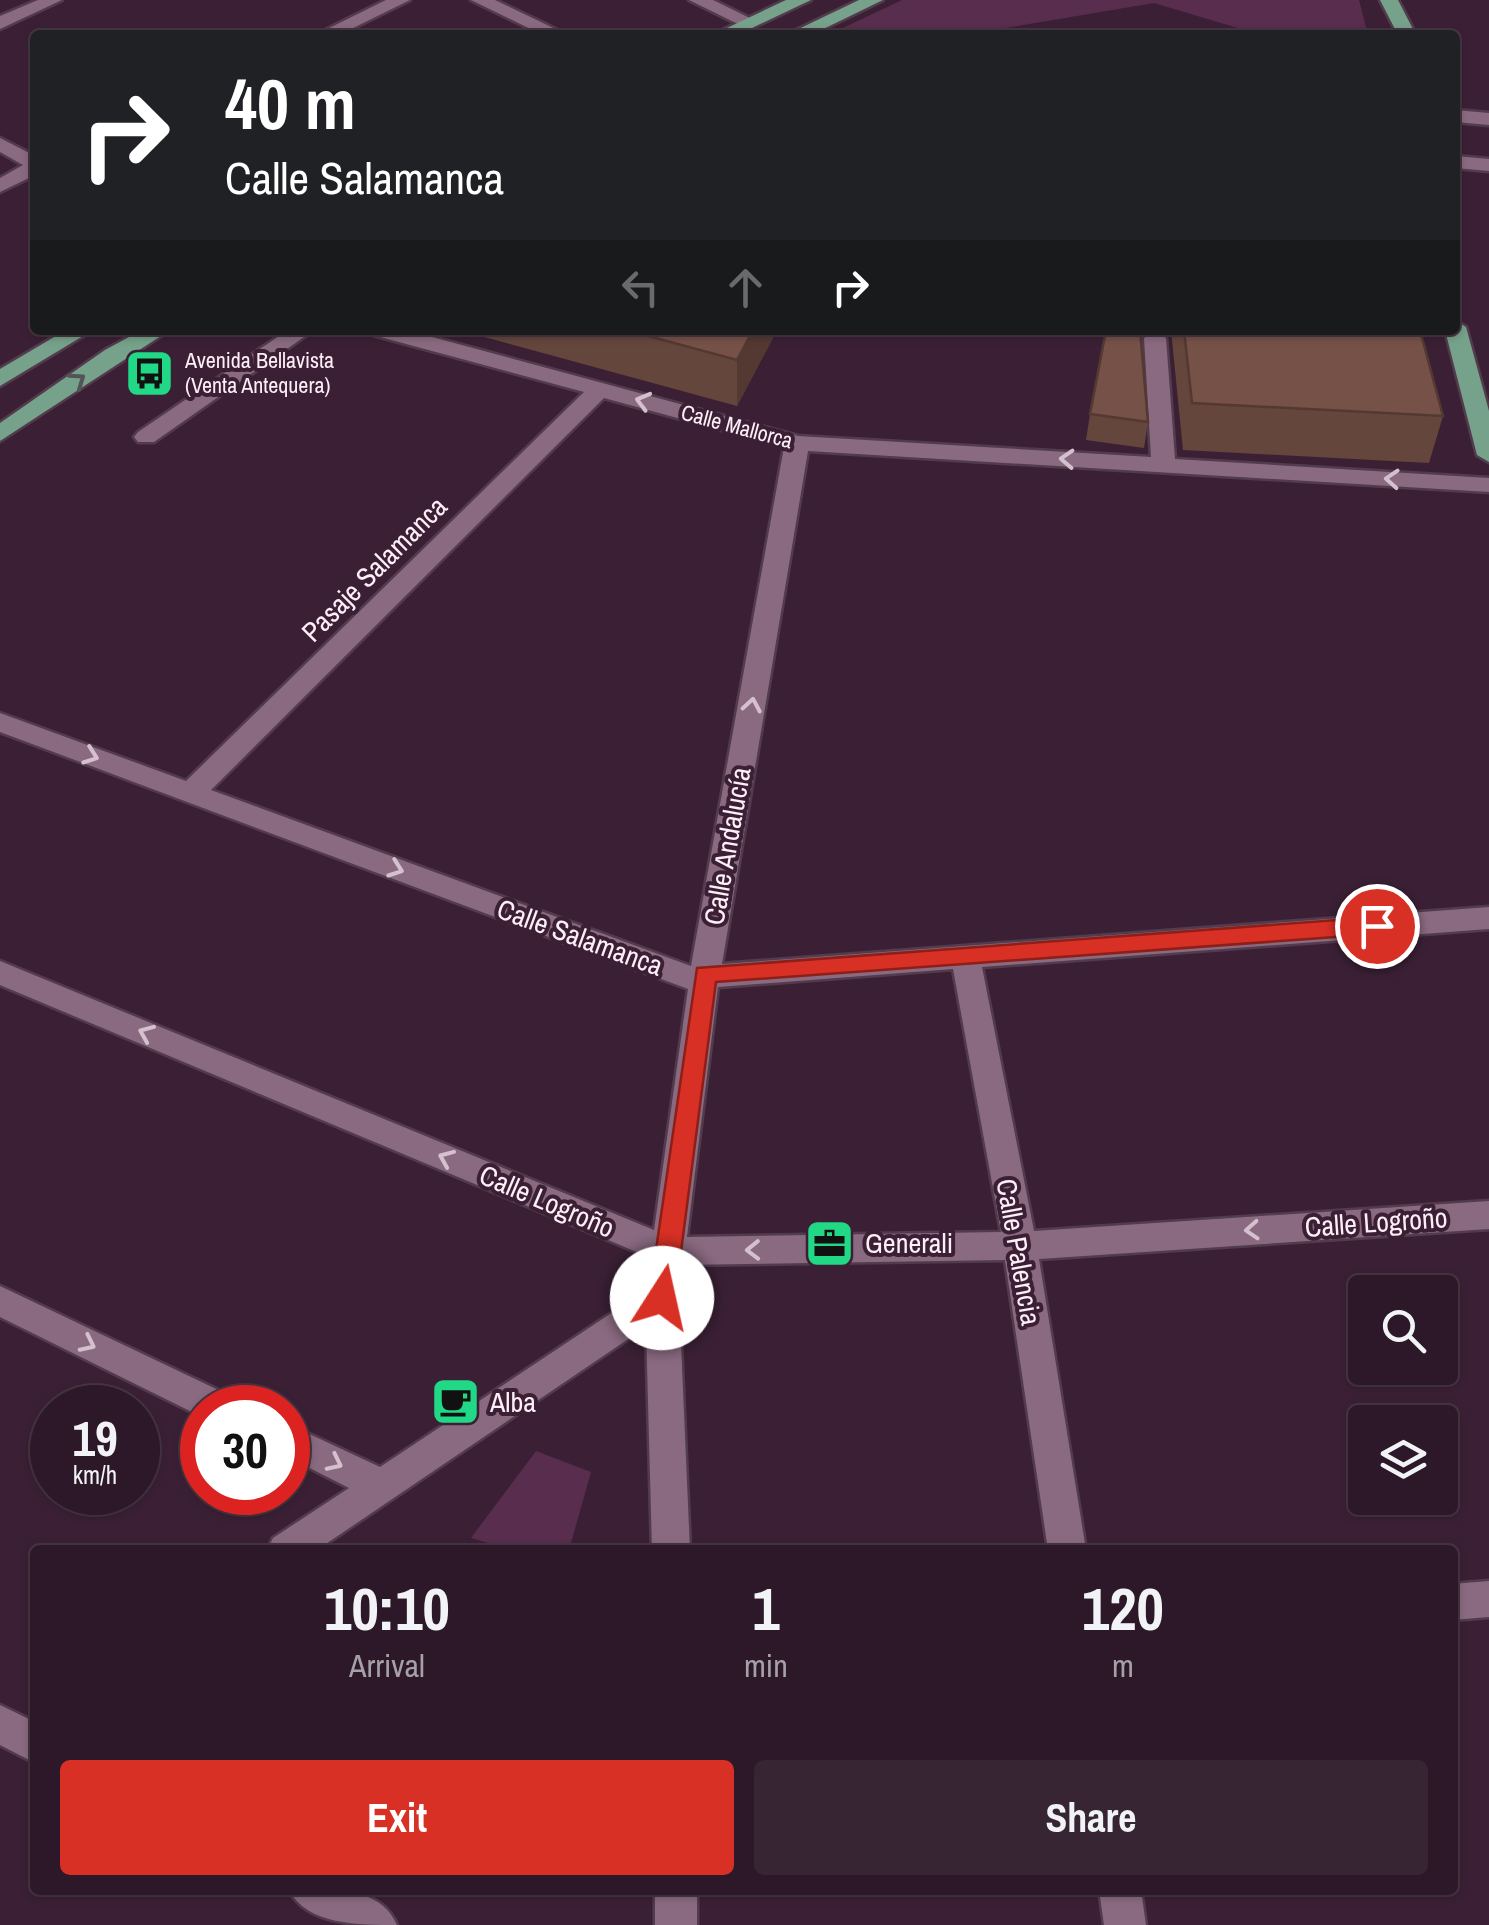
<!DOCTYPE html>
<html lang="en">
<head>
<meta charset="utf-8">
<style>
	:root { --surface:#2c1828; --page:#382534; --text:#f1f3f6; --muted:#a6a0a8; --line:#483745; --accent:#d93025 }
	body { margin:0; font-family:"Archivo Narrow",sans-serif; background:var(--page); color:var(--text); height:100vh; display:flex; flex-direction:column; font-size:38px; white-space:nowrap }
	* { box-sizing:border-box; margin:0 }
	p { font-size:32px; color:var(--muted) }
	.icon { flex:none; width:55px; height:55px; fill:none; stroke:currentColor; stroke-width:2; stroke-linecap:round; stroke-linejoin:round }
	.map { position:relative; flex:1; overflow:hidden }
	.panel { position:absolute; left:30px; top:1545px; width:1428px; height:350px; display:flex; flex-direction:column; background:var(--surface); border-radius:10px; box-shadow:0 2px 8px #0004,0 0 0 2px var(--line) }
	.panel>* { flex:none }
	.top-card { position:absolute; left:30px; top:30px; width:1430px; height:305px; border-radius:10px; box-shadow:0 2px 8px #0004,0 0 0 2px var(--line); background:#202124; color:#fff; overflow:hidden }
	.buttons { position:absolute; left:1348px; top:1275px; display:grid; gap:20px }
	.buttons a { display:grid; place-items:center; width:110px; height:110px; border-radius:10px; background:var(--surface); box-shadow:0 2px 8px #0004,0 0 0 2px var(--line); font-size:50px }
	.speed { position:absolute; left:30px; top:1385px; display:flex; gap:20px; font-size:50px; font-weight:700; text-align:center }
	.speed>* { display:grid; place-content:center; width:130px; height:130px; border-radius:50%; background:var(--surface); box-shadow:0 2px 8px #0004,0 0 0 2px var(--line); line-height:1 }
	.speed small { font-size:25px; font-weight:400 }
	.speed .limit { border:15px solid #d22; background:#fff; color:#111 }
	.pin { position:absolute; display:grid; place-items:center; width:85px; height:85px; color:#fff; margin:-42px; border:5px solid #fff; border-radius:50%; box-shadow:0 2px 10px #0007 }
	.me { position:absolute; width:110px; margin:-55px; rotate:10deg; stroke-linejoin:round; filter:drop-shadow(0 0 8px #0008) }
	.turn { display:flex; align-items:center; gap:35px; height:210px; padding:0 30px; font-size:45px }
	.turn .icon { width:130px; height:130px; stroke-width:2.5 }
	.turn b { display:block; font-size:70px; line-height:85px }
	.lanes { display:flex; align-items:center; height:95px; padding:0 30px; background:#0003; justify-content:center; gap:50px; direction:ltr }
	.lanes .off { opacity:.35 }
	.eta { display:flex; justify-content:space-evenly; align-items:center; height:170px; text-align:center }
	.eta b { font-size:60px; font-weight:700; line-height:70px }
	.button { display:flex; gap:20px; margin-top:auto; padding:20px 30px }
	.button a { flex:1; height:115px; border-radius:10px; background:var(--accent); color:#fff; font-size:40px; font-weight:700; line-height:115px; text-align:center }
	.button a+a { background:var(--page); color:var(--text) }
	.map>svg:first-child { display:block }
	.green { fill:#582d4e }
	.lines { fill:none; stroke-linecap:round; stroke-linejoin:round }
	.minor-casing { stroke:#523b4c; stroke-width:5 }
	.major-casing { stroke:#523b4c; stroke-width:5 }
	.minor { fill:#8a6a81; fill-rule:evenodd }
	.major { fill:#76a18a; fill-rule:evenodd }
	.wall { fill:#65463d }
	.shaded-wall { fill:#533932 }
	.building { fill:#765147; stroke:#533932; stroke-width:2.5 }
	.oneway { stroke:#535457 }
	.oneway2 { stroke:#d5c0ce }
	.route { fill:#d93025; stroke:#8d1f18; stroke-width:2.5 }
	.labels { text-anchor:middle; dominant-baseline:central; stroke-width:8; stroke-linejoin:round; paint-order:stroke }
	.far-poi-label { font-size:22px; fill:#fdeef8; stroke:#3b2035; text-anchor:start }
	.far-street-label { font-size:22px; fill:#fdeef8; stroke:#3b2035 }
	.street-label { font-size:28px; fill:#fdeef8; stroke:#3b2035 }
	.poi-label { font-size:28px; fill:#fdeef8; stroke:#3b2035; text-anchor:start }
</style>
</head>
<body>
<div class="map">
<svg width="1489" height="1925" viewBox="0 0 1489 1925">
	<rect width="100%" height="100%" fill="#3b2035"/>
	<path class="green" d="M 902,0 L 1359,0 L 1368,35 L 1261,35 L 1154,3 L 965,35 L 828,35 Z
		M 536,1451 L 591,1472 L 569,1550 L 511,1550 L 471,1538 Z"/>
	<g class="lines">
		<defs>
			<path id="minor" d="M 38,0 L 62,0 L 0,29 L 0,16 Z
				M 386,0 L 410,0 L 339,35 L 315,35 Z
				M 471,0 L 495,0 L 568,35 L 543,35 Z
				M 689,0 L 713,0 L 760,23 L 751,29 L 744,27 Z
				M 1455,110 L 1489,113 L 1489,125 L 1455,122 Z
				M 0,138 L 35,156 L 35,175 L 0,192 L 0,178 L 23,165 L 0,152 Z
				M 1455,156 L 1489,159 L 1489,171 L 1455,168 Z
				M 288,330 L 314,330 L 154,442 L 138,442 L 134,437 L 138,432 Z
				M 370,330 L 406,330 L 798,436 L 1151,457 L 1144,338 L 1155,331 L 1166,338 L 1175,459 L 1489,478 L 1489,492 L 808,451 L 722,964 L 1489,907 L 1489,929 L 982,967 L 1034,1231 L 1489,1201 L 1489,1229 L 1039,1259 L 1086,1550 L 1048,1550 L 1005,1260 L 683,1265 L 679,1298 L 690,1550 L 652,1550 L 646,1327 L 317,1550 L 267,1550 L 273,1538 L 349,1488 L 288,1457 L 288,1424 L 380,1467 L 646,1290 L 651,1258 L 0,985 L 0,961 L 654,1230 L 688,989 L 0,732 L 0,713 L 186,781 L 584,392 L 373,335 ZM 604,398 L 784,447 L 691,966 L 211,790 ZM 953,969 L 1001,1232 L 687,1237 L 718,987 Z
				M 0,1286 L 233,1397 L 237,1408 L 202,1408 L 202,1417 L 0,1317 Z
				M 1489,1581 L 1489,1617 L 1452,1620 L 1452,1584 Z
				M 0,1705 L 35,1722 L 35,1763 L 0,1745 Z
				M 289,1890 C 327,1890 380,1884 397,1925 C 359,1925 307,1925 289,1890 Z
				M 655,1890 L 697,1890 L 697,1925 L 655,1925 Z
				M 1099,1890 L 1141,1890 L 1146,1925 L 1104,1925 Z"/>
			<path id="major" d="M 786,0 L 811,0 L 737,35 L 712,35 Z
				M 859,0 L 883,0 L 811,35 L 786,35 Z
				M 1380,0 L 1398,0 L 1416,35 L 1398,35 Z
				M 1455,320 L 1466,327 L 1489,411 L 1489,462 L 1477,455 L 1445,330 L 1455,330 Z
				M 66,330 L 93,330 L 0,386 L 0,369 Z
				M 142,330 L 170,330 L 0,441 L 0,423 L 105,350 Z"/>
		</defs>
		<use href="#minor" class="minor-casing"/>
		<use href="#major" class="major-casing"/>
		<use href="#minor" class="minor"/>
		<use href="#major" class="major"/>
	</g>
	<path class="wall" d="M 459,330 L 775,330 L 775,334 L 737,406 Z
		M 1171,330 L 1420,330 L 1443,416 L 1429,463 L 1183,450 Z
		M 1090,414 L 1148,422 L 1144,448 L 1086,440 Z"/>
	<path class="shaded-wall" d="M 753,330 L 775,330 L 775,334 L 737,406 L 737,360 Z"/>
	<path class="building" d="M 626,330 L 753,330 L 737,360 Z
		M 1106,330 L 1140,330 L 1148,422 L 1090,414 Z
		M 1184,330 L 1420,330 L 1443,416 L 1192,403 Z"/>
	<defs><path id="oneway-chevron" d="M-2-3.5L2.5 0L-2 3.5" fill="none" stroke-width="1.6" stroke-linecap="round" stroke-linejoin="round" transform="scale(2.5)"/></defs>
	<use class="oneway" href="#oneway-chevron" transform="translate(78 380) rotate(-35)"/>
	<g class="oneway2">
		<use href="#oneway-chevron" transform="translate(643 401) rotate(-165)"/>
		<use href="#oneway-chevron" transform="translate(1067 459) rotate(-177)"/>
		<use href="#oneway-chevron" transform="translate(1392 479) rotate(-176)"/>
		<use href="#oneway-chevron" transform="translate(752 705) rotate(-80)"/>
		<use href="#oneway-chevron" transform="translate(91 756) rotate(20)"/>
		<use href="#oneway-chevron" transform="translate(396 869) rotate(20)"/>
		<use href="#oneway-chevron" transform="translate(146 1033) rotate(-157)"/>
		<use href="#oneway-chevron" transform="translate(446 1158) rotate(-157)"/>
		<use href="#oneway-chevron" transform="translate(1252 1230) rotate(176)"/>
		<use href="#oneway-chevron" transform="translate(753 1250) rotate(179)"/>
		<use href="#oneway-chevron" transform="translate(88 1344) rotate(26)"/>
		<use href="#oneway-chevron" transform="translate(335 1463) rotate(26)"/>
	</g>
	<path class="route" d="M 1377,917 L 1388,926 L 1377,934 L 716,982 L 675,1298 L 671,1306 L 662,1309 L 653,1306 L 649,1298 L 697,968 Z"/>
	<defs>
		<symbol id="bus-square" viewBox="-11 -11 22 22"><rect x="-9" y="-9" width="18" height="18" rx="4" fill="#21d887" stroke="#3b2035"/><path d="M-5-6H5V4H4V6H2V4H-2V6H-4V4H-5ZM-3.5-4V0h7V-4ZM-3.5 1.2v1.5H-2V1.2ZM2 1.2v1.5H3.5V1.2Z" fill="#111"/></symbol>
		<symbol id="office-square" viewBox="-11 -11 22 22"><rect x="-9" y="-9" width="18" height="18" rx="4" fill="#21d887" stroke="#3b2035"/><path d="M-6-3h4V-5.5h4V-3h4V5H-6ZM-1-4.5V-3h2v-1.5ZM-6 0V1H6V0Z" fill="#111"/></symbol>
		<symbol id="cafe-square" viewBox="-11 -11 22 22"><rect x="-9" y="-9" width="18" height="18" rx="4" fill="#21d887" stroke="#3b2035"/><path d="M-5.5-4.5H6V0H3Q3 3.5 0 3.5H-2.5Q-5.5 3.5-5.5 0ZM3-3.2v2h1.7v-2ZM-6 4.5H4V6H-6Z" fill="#111"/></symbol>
	</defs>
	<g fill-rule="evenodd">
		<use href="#bus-square" x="122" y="346" width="55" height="55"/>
		<use href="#office-square" x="802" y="1216" width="55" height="55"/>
		<use href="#cafe-square" x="428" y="1374" width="55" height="55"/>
	</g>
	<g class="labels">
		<g class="far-poi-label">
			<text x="185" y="360">Avenida Bellavista<tspan x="185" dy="25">(Venta Antequera)</tspan></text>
		</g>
		<g class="far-street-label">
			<text transform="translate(737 426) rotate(15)">Calle Mallorca</text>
		</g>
		<g class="street-label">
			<text transform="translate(374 569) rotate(-45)">Pasaje Salamanca</text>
			<text transform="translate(727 846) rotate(-80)">Calle Andalucía</text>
			<text transform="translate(580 937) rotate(20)">Calle Salamanca</text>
			<text transform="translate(547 1201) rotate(23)">Calle Logroño</text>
			<text transform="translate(1376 1222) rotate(-4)">Calle Logroño</text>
			<text transform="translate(1019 1252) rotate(80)">Calle Palencia</text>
		</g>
		<g class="poi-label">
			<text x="865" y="1243">Generali</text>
			<text x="490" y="1402">Alba</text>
		</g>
	</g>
</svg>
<div class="buttons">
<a><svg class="icon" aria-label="search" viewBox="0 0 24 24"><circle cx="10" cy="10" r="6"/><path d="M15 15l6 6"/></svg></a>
<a><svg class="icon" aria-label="layers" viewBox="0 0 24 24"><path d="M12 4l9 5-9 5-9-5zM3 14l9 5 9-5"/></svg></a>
</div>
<div class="speed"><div>19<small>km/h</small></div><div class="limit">30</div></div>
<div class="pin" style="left:1377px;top:926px;background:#d93025"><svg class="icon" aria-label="arrive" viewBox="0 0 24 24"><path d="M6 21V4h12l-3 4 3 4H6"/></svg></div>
<svg class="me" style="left:662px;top:1298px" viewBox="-20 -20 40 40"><circle r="19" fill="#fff"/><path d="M0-13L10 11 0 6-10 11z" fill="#d93025"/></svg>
<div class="top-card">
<div class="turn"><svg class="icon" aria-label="right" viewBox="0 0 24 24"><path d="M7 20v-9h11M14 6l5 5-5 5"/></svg><div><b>40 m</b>Calle Salamanca</div></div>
<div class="lanes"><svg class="icon off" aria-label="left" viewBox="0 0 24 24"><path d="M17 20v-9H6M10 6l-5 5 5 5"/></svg><svg class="icon off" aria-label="ahead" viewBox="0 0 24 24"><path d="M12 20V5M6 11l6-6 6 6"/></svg><svg class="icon" aria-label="right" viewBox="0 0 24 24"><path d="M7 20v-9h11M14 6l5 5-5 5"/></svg></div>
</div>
<section class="panel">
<div class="eta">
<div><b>10:10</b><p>Arrival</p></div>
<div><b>1</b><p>min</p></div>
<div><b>120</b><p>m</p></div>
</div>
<div class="button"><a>Exit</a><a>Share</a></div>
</section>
</div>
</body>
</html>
